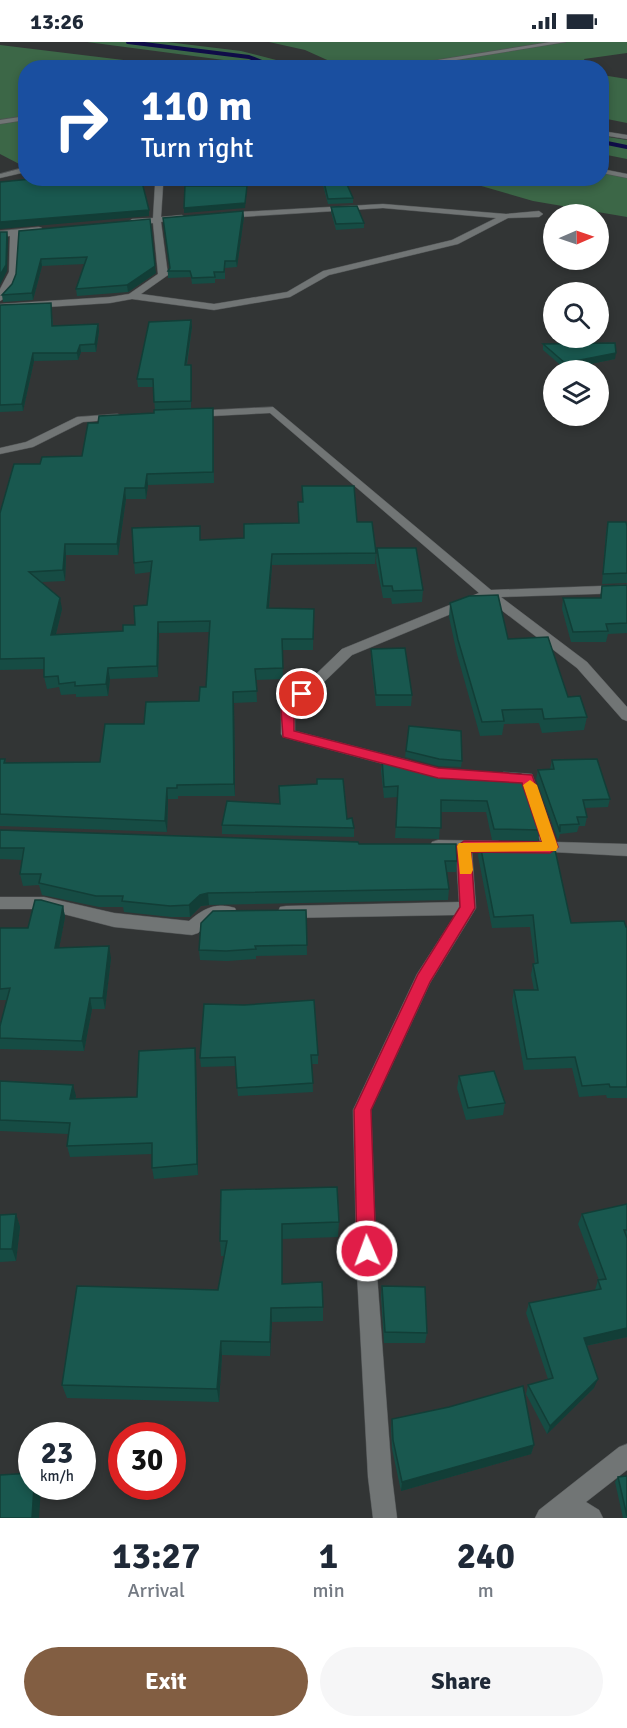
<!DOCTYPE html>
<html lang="en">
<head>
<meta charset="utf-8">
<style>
	:root { --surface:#fff; --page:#f6f6f7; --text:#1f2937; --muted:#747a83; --accent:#825e42 }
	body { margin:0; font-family:Signika,sans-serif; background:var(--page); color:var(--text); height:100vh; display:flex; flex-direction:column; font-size:22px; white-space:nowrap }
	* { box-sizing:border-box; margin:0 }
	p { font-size:20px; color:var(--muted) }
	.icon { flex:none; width:33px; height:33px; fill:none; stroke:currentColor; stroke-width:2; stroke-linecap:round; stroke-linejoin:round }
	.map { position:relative; height:1476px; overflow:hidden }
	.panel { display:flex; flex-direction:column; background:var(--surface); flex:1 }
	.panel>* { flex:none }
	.hud { position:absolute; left:18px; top:18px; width:591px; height:126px; border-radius:24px; box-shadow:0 3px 9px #0003; background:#1a4fa0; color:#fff; overflow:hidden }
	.needle { width:39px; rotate:88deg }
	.buttons { position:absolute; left:543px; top:162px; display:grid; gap:12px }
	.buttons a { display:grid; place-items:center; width:66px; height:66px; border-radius:50%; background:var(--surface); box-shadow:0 3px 9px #0003; font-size:30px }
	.speed { position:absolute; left:18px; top:1380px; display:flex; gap:12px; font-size:30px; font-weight:700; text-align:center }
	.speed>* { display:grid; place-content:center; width:78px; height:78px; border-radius:50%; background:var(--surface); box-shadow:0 3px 9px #0003; line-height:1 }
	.speed small { font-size:15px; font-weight:400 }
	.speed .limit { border:9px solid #d22; background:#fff; color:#111 }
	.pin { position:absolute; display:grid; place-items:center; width:51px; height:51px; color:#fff; margin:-26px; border:3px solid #fff; border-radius:50%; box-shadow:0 2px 6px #0007 }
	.me { position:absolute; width:66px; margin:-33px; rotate:358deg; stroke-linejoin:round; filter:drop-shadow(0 0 4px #0008) }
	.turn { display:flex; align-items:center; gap:21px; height:126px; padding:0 24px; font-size:27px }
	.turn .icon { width:78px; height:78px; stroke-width:2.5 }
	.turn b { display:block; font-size:42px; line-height:51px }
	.eta { display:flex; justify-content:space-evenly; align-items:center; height:102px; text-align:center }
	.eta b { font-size:36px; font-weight:800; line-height:42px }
	.primary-button { display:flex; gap:12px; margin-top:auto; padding:12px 24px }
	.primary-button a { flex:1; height:69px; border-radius:36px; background:var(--accent); color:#fff; font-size:24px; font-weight:800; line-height:69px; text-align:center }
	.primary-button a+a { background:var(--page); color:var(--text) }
	.status { display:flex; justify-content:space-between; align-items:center; height:42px; padding:0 30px; background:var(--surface); direction:ltr }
	.status svg { height:16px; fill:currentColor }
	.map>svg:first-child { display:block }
	.green { fill:#3c6747 }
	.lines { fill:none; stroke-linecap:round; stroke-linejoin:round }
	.stream { stroke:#0f0c48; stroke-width:4 }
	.street-casing { stroke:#505354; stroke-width:1 }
	.secondary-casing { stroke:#505354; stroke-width:1 }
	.street { fill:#717575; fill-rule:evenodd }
	.secondary { fill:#717575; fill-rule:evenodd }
	.wall { fill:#164c44 }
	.shaded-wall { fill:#123e37 }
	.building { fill:#19584f; stroke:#123e37; stroke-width:1.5 }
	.route { fill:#e11d48; stroke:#92132f; stroke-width:1.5 }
	.slow { fill:#f59e0b }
</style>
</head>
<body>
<div class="status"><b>13:26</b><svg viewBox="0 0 49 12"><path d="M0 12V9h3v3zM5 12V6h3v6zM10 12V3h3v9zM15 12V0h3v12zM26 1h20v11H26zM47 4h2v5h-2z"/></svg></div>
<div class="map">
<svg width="627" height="1476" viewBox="0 0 627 1476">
	<rect width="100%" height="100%" fill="#323535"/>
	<path class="green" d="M 87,0 L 167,0 L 241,9 L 303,25 L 248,25 L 239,20 Z
		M 269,0 L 627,0 L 627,11 L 584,17 L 588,25 L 345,26 L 305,8 Z
		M 0,3 L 181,25 L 137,25 L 96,20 L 26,26 L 25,125 L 0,112 Z
		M 602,33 L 627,37 L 627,81 L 602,76 Z
		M 602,94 L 627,98 L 627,117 L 602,112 Z
		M 602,127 L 627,132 L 627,175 L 533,159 L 457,137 L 602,136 Z"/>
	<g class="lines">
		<path class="stream" d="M 128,0 L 249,15 L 277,26
			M 602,100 L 627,105"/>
		<defs>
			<path id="street" d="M 602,89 L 627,93 L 627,97 L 602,93 Z
				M 26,125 L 26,130 L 0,136 L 0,132 Z
				M 161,136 L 170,136 L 163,144 L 161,175 L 182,173 L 186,176 L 161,180 L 168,233 L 141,252 L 214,262 L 287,250 L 323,229 L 452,198 L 496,176 L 383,166 L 224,176 L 220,173 L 221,171 L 383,162 L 506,172 L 539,169 L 543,172 L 539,175 L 508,176 L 458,202 L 329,233 L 290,255 L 214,268 L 132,257 L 110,261 L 0,268 L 0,262 L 110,255 L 129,252 L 158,232 L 153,181 L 132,183 L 128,180 L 132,177 L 153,176 L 155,143 Z
				M 39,185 L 42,186 L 42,190 L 18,193 C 18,212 20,249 0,259 L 0,247 L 9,230 L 10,194 L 0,195 L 0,189 Z
				M 273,365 L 491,548 L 627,543 L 627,551 L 501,555 L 587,620 L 627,665 L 627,679 L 622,677 L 577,626 L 487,557 L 352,613 L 295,668 L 295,689 L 411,719 L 413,723 L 411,727 L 406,728 L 283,695 L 281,692 L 281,667 L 283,664 L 342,607 L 479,551 L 270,371 L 193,375 L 188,372 L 193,369 Z
				M 118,372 L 123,375 L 122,377 L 83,380 L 33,405 L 0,412 L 0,406 L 26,400 L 77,375 Z
				M 504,730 L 532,732 L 556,800 L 627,802 L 627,814 L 534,809 L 532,805 L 534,801 L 540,799 L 521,741 L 499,739 L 497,735 Z
				M 438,798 L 498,799 L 504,801 L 506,805 L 504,809 L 472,810 L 476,866 L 430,941 L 371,1068 L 377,1232 L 392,1435 L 397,1476 L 373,1476 L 368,1435 L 357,1232 L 353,1068 L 417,932 L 455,873 L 286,876 L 280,875 L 278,870 L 280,865 L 286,864 L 459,860 L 456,810 L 432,808 L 430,804 L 432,800 Z
				M 0,855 L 44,855 L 114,871 L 189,879 C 203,867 215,860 235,866 L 237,871 L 235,876 L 213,877 L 198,891 L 192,893 L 114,885 L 44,867 L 0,867 Z
				M 627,1402 L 627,1428 L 586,1460 L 599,1468 L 603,1476 L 535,1476 L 539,1468 L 619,1405 Z"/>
			<path id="secondary" d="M 550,0 L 566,0 L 407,26 L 387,26 Z
				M 26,74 L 26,78 L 0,82 L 0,78 Z
				M 602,127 L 627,132 L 627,136 L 602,131 Z"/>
		</defs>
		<use href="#street" class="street-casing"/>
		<use href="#secondary" class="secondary-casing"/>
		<use href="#street" class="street"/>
		<use href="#secondary" class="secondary"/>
	</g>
	<path class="wall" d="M 321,136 L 344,136 L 353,156 L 353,161 L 328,162 Z
		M 331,165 L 364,181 L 364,186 L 336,188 L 331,170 Z
		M 243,169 L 244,175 L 237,225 L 225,226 L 225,237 L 215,237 L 215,241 L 192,242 L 191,235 L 168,236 L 168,229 Z
		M 19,189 L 156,231 L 128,250 L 77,254 L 76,247 L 85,222 L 42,224 L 33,258 L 3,260 L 2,253 L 12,242 L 16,232 Z
		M 51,261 L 53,284 L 98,282 L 99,289 L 96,310 L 81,310 L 78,318 L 34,319 L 23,369 L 0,370 L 0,263 Z
		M 191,278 L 192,285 L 187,323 L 191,323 L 191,367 L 213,366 L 214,441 L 148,443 L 146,457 L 126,457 L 118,513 L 66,513 L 65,539 L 42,540 L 62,567 L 56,592 L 123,589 L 135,583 L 147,563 L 151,530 L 135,532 L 134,521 L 201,498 L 244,496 L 299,481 L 302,460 L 302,444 L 357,480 L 376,511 L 375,522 L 272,523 L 269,566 L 314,567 L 313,608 L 282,608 L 283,637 L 256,638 L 257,660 L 234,661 L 235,754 L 178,754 L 178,757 L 168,757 L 167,790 L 0,784 L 0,717 L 5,717 L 6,721 L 100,720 L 144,682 L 199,659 L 206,645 L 209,590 L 159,591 L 158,635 L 110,637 L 108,654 L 76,655 L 76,652 L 61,653 L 59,645 L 47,647 L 44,635 L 44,627 L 0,628 L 0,471 L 40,422 L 82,414 L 98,381 L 154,371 L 155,368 L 153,345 L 138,345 L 137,337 Z
		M 543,302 L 615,317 L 565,327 L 543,308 Z
		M 608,480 L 627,484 L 627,541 L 602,542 L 606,490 Z
		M 377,506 L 423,548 L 422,560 L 392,562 L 391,556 L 383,556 L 376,519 Z
		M 627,543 L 627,591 L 608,592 L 606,600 L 571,600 L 562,567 L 563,556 L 600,556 L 602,544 Z
		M 450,561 L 508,597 L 568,655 L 587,675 L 584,688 L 542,691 L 539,681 L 504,682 L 502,693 L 480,694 L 457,612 L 449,575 Z
		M 371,607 L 412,653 L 411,664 L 376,664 L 371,618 Z
		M 409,684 L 462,719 L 461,725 L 438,724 L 405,715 Z
		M 382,717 L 439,727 L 540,788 L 538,799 L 492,798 L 486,770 L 441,770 L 439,797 L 395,796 L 398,755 L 384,756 L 381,729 Z
		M 552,718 L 610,757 L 608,765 L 585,766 L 587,775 L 585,784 L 579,784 L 577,790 L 560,792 L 558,798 L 536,737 L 538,728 L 550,727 Z
		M 347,777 L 354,786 L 354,795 L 222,792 L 222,783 Z
		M 0,788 L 359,802 L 457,819 L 456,830 L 447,830 L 449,847 L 448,858 L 209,863 L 201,864 L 190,875 L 171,875 L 124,870 L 123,865 L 99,865 L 42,853 L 39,843 L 23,844 L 20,832 L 22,818 L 0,817 Z
		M 480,802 L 571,881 L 627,885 L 627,1056 L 607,1056 L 606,1053 L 579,1055 L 572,1026 L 524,1028 L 512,959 L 514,948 L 534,948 L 531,933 L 533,922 L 535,922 L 530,885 L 492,886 L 478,814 Z
		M 63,864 L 65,875 L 59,906 L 111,916 L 105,967 L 92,967 L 84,1009 L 0,1007 L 0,984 L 7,958 L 0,958 L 0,886 L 28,886 Z
		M 306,868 L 307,913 L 256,914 L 256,917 L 227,919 L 200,918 L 199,908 Z
		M 318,1013 L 318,1022 L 312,1022 L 313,1050 L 238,1054 L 235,1024 L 201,1025 L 200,1016 Z
		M 196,1018 L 198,1133 L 154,1137 L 152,1126 L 152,1112 L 70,1115 L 67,1104 L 68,1092 L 0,1089 L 0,1039 L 76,1054 L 76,1056 L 137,1055 Z
		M 459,1034 L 505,1061 L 503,1073 L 466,1078 L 457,1046 Z
		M 337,1145 L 339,1180 L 338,1195 L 282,1197 L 282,1242 L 323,1265 L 323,1279 L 272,1280 L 270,1314 L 222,1313 L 219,1360 L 67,1356 L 62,1343 L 218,1248 L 225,1214 L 221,1214 L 220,1199 Z
		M 627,1162 L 627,1295 L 586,1304 L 594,1346 L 547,1392 L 526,1352 L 528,1343 L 548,1337 L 526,1271 L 529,1261 L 595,1248 L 598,1238 L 599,1238 L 578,1182 L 582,1172 Z
		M 16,1172 L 20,1185 L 16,1219 L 0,1220 L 0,1173 Z
		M 382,1244 L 427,1291 L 425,1301 L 384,1301 L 381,1254 Z
		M 392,1377 L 534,1403 L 531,1412 L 401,1449 L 392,1407 L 391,1386 Z
		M 627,1434 L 627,1476 L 623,1476 L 615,1440 L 618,1435 Z"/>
	<path class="shaded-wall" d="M 247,144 L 245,166 L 184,171 L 184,166 Z
		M 149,168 L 149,174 L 0,187 L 0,180 Z
		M 243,169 L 244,175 L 237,225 L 236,219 Z
		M 7,190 L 8,196 L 7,229 L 0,243 L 0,233 Z
		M 41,217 L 42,224 L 33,258 L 32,251 Z
		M 155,224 L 156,231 L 128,250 L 127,243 Z
		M 191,278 L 192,285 L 185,331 L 185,323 Z
		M 98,282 L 99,289 L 96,310 L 95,302 Z
		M 80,303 L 81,310 L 78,318 L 77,311 Z
		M 33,311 L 34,319 L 23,369 L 22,362 Z
		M 616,311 L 615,317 L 565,327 L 565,321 Z
		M 191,323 L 192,331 L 191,367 Z
		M 147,432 L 148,443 L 146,457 L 145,446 Z
		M 125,446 L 126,457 L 118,513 L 117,502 Z
		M 65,502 L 66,513 L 65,539 L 63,528 Z
		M 272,512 L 272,523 L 268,577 L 267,566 Z
		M 60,556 L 62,567 L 53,604 L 51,593 Z
		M 158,580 L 159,591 L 158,635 L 157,624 Z
		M 108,626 L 110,637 L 108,654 L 106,642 Z
		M 233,650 L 234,661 L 235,754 L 234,742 Z
		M 167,746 L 168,757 L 167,790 L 165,779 Z
		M 208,851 L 209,863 L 201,864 L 190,875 L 189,863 L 200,853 Z
		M 63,864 L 65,875 L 57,917 L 55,906 Z
		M 109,904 L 111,916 L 105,967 L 103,956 Z
		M 90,956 L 92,967 L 84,1009 L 82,999 Z
		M 195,1006 L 196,1018 L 198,1133 L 197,1122 Z
		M 73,1043 L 76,1054 L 73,1068 L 70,1057 Z
		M 16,1172 L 20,1185 L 16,1219 L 12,1207 Z
		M 271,1266 L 272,1280 L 270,1314 L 270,1300 Z
		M 627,1286 L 627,1295 L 580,1305 L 584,1296 Z
		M 221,1299 L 222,1313 L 219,1360 L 217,1347 Z
		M 598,1337 L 594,1346 L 547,1392 L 550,1384 Z
		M 534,1403 L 531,1412 L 401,1449 L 402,1440 Z
		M 34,1444 L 41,1444 L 39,1476 L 32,1476 Z"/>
	<path class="building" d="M 42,136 L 141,136 L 149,168 L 0,180 L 0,140 Z
		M 323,136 L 344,136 L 353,156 L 328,157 Z
		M 185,144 L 247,144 L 245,161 L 184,166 Z
		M 357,164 L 364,181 L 336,182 L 331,165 Z
		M 243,169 L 236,219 L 225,219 L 224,230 L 214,230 L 215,235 L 192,236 L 190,229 L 168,229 L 170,226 L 163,176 Z
		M 150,177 L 155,224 L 127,243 L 76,247 L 87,215 L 41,217 L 32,251 L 2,253 L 12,242 L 16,232 L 19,189 Z
		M 0,190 L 7,190 L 6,223 L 0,233 Z
		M 51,261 L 52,284 L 98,282 L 95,302 L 80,303 L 77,311 L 33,311 L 22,362 L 0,363 L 0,263 Z
		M 191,278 L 185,323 L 191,323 L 191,359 L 154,360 L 153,337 L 137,337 L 149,280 Z
		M 615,301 L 616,311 L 565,321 L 543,302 Z
		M 213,366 L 213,430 L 147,432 L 145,446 L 125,446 L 117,502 L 65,502 L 63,528 L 29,530 L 60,556 L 51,593 L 123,589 L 123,583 L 135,583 L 134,564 L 147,563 L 152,519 L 134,521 L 132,486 L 200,484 L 200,498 L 244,496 L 244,482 L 299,481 L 298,460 L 303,460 L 302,444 L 354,444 L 357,480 L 372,480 L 376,511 L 272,512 L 267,566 L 314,567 L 313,597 L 282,597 L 283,626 L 255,627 L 257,649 L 233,650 L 234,742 L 177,743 L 177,746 L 167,746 L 165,779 L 0,772 L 0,717 L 5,717 L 4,721 L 100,720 L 105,682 L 144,682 L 146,660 L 199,659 L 200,645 L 206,645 L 210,579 L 158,580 L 157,624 L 108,626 L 106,642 L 75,644 L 75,640 L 59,642 L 58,634 L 44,635 L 44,616 L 0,617 L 0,471 L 14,422 L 40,422 L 42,415 L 82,414 L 88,381 L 98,381 L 99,374 L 154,371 L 154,368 Z
		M 608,480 L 626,480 L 627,484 L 627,531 L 603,532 Z
		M 377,506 L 416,506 L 423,548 L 393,549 L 392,544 L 383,544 Z
		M 627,543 L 627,581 L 606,582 L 608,589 L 573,590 L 563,556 L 601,556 L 602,544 Z
		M 498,553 L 508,597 L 548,595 L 568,655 L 580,654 L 587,675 L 544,677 L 542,667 L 502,668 L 504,679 L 482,680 L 458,598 L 450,561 L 469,554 Z
		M 405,606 L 412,653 L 376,653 L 371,607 Z
		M 409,684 L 461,689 L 462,719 L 439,717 L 406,709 Z
		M 382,717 L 400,717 L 439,727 L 521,732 L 540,788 L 494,787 L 487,759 L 441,758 L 441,786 L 396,785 L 398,744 L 384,745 Z
		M 597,717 L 610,757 L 583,758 L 587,775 L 577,775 L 579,782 L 560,783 L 560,790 L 538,728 L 554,727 L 552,718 Z
		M 317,737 L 343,737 L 347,777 L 352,776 L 354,786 L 222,783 L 227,759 L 280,762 L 279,744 L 317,742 Z
		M 0,788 L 358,800 L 359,802 L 456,802 L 457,819 L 445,819 L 449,847 L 208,851 L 200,853 L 189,863 L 170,864 L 122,859 L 123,854 L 96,854 L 39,841 L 41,832 L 20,832 L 24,806 L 0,806 Z
		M 480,802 L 554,803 L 571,881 L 624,879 L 626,885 L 627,885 L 627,1045 L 610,1045 L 609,1042 L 582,1044 L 575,1015 L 527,1017 L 514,948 L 538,948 L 533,922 L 538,921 L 533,873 L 494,875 Z
		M 35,858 L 41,858 L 63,864 L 55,906 L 109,904 L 103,956 L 90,956 L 82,999 L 0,996 L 0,984 L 10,946 L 0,947 L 0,886 L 28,886 Z
		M 306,868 L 307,903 L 255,904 L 256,907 L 226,909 L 199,908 L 201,881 L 213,869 Z
		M 314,958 L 318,1013 L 311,1013 L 313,1041 L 237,1046 L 235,1015 L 200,1016 L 204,962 L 244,963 Z
		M 195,1006 L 197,1122 L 152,1126 L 152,1101 L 67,1104 L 70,1081 L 0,1078 L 0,1039 L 73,1043 L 70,1057 L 137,1055 L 139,1009 Z
		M 494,1029 L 505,1061 L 468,1066 L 459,1034 Z
		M 337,1145 L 339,1180 L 282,1182 L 282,1242 L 322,1240 L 323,1265 L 271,1266 L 270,1300 L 221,1299 L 217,1347 L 62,1343 L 77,1244 L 218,1248 L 227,1199 L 220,1199 L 221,1148 Z
		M 627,1162 L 627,1188 L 624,1188 L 627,1196 L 627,1286 L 584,1296 L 598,1337 L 550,1384 L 528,1343 L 553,1336 L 529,1261 L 601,1247 L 598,1238 L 606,1237 L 582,1172 Z
		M 16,1172 L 12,1207 L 0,1207 L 0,1173 Z
		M 382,1244 L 425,1245 L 427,1291 L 385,1290 Z
		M 523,1344 L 534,1403 L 402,1440 L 393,1398 L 392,1377 L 449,1365 Z
		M 32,1431 L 32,1444 L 34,1444 L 32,1476 L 0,1476 L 0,1433 Z
		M 627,1434 L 627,1474 L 618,1435 Z"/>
	<path class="route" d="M 302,648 L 309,652 L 294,668 L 294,689 L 438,726 L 532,733 L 558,805 L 550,811 L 471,810 L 475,866 L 430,940 L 371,1068 L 376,1209 L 373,1215 L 367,1218 L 360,1215 L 357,1209 L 354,1068 L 418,932 L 460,865 L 457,804 L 464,799 L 542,800 L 522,741 L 438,736 L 283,695 L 281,667 L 298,650 Z"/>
	<path class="slow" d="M 530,738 L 537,743 L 558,805 L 556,809 L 471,810 L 473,828 L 471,832 L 460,832 L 457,804 L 459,801 L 542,800 L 523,743 Z"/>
</svg>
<div class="buttons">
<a><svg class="needle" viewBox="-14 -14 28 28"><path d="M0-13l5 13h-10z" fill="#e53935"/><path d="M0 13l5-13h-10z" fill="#747a83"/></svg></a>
<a><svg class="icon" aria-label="search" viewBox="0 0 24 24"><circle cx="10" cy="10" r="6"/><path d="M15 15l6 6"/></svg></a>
<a><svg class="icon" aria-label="layers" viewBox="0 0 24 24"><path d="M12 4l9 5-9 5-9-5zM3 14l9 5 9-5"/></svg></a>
</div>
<div class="speed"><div>23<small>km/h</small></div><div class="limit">30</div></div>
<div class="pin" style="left:302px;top:652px;background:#d93025"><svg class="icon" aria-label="arrive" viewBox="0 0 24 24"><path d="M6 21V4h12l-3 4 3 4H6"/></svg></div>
<svg class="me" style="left:367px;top:1209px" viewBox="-20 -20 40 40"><circle r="17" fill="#e11d48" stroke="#fff" stroke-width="3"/><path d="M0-11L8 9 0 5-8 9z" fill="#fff"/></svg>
<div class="hud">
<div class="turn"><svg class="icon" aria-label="right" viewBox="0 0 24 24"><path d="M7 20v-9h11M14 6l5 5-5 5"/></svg><div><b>110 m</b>Turn right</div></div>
</div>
</div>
<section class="panel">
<div class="eta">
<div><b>13:27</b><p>Arrival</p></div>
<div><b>1</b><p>min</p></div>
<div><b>240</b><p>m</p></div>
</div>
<div class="primary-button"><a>Exit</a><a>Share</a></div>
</section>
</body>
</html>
